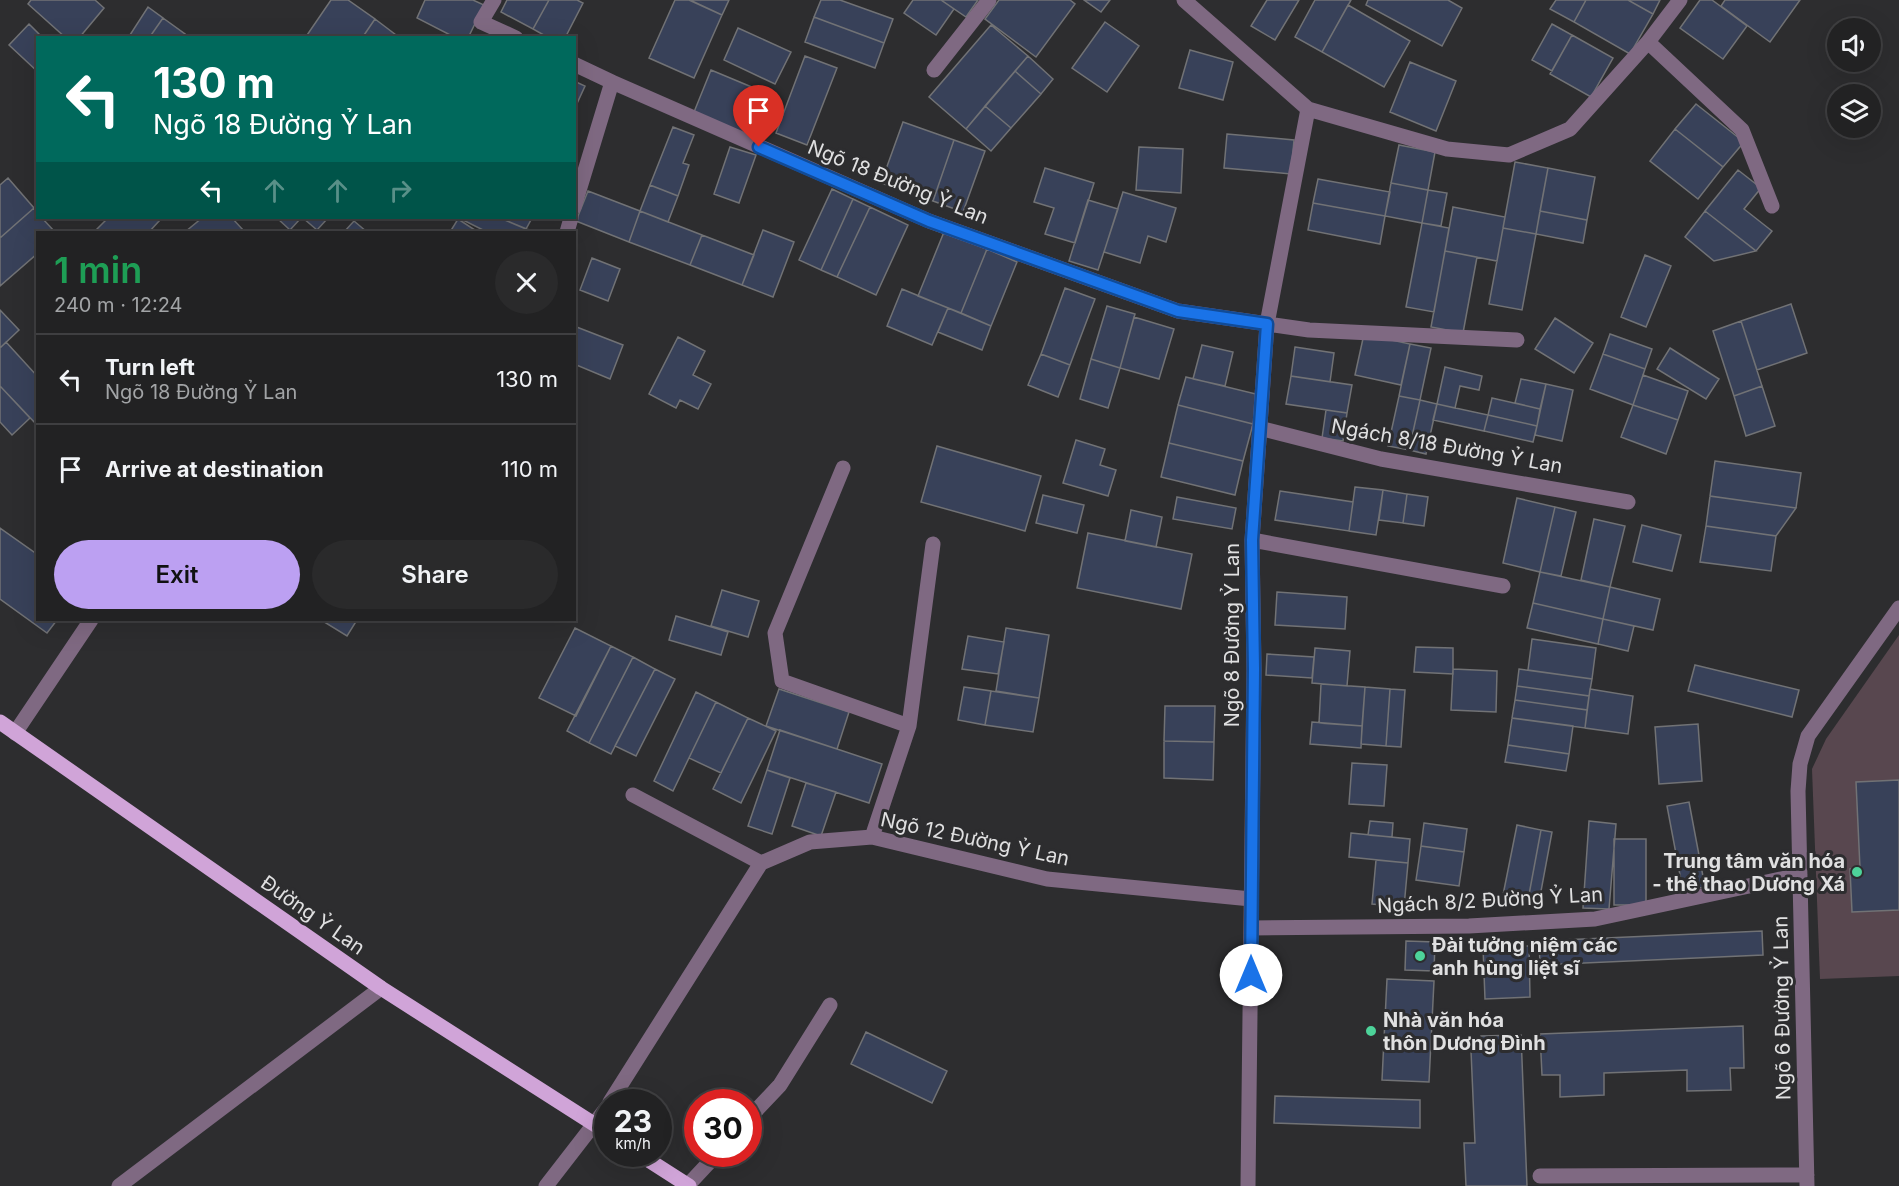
<!DOCTYPE html>
<html lang="en">
<head>
<meta charset="utf-8">
<style>
	:root { --surface:#222223; --page:#2a2a2b; --text:#f1f3f6; --muted:#a2a4a6; --line:#3f3f41; --accent:#bca0f2 }
	body { margin:0; font-family:Inter,sans-serif; background:var(--page); color:var(--text); height:100vh; display:flex; flex-direction:column; font-size:22px; white-space:nowrap }
	* { box-sizing:border-box; margin:0 }
	p { font-size:20px; color:var(--muted) }
	.icon { flex:none; width:33px; height:33px; fill:none; stroke:currentColor; stroke-width:2; stroke-linecap:round; stroke-linejoin:round }
	.map { position:relative; flex:1; overflow:hidden }
	.panel { position:absolute; left:36px; top:231px; width:540px; height:390px; display:flex; flex-direction:column; background:var(--surface); border-radius:0px; box-shadow:0 6px 24px #0002,0 0 0 2px var(--line) }
	.panel>* { flex:none }
	.hud { position:absolute; left:36px; top:36px; width:540px; height:183px; border-radius:0px; box-shadow:0 6px 24px #0002,0 0 0 2px var(--line); background:#00695c; color:#fff; overflow:hidden }
	.controls { position:absolute; left:1827px; top:18px; display:grid; gap:12px }
	.controls a { display:grid; place-items:center; width:54px; height:54px; border-radius:50%; background:var(--surface); box-shadow:0 6px 24px #0002,0 0 0 2px var(--line); font-size:30px }
	.speed { position:absolute; left:594px; top:1089px; display:flex; gap:12px; font-size:30px; font-weight:700; text-align:center }
	.speed>* { display:grid; place-content:center; width:78px; height:78px; border-radius:50%; background:var(--surface); box-shadow:0 6px 24px #0002,0 0 0 2px var(--line); line-height:1 }
	.speed small { font-size:15px; font-weight:400 }
	.speed .limit { border:9px solid #d22; background:#fff; color:#111 }
	.pin { position:absolute; display:grid; place-items:center; width:51px; height:51px; color:#fff; margin:-62px -26px; border-radius:50% 50% 50% 0; rotate:-45deg; box-shadow:0 0 6px #0007 }
	.pin .icon { rotate:45deg }
	.me { position:absolute; width:66px; margin:-33px; rotate:0deg; stroke-linejoin:round; filter:drop-shadow(0 0 4px #0008) }
	.turn { display:flex; align-items:center; gap:21px; height:126px; padding:0 18px; font-size:27px }
	.turn .icon { width:78px; height:78px; stroke-width:2.5 }
	.turn b { display:block; font-size:42px; line-height:51px }
	.lanes { display:flex; align-items:center; height:57px; padding:0 18px; background:#0003; justify-content:center; gap:30px; direction:ltr }
	.lanes .off { opacity:.35 }
	.round { display:grid; place-items:center; flex:none; width:63px; height:63px; border-radius:32px; background:var(--page) }
	.summary { display:flex; align-items:center; justify-content:space-between; height:102px; padding:0 18px }
	h1 { font-size:36px; font-weight:600; line-height:45px; color:#1e9e55 }
	.button { display:flex; gap:12px; margin-top:auto; padding:12px 18px }
	.button a { flex:1; height:69px; border-radius:36px; background:var(--accent); color:#111; font-size:24px; font-weight:600; line-height:69px; text-align:center }
	.button a+a { background:var(--page); color:var(--text) }
	ul { padding:0; list-style:none }
	li { display:flex; align-items:center; gap:18px; height:90px; padding:0 18px; border-top:2px solid var(--line) }
	li div { flex:1 }
	li b { display:block; font-size:22px }
	li em { font-style:normal }
	.map>svg:first-child { display:block }
	.green { fill:#58474f }
	.building { fill:#384159; stroke:#717275; stroke-width:1.5 }
	.lines { fill:none; stroke-linecap:round; stroke-linejoin:round }
	.minor { stroke:#7f6982; stroke-width:15 }
	.major { stroke:#d0a4d8; stroke-width:15 }
	.route-casing { stroke:#114b97; stroke-width:15 }
	.route { stroke:#1a73e8; stroke-width:10 }
	.poi-dot { fill:#4dd39a; stroke:#2d2d2f; stroke-width:2 }
	.labels { text-anchor:middle; dominant-baseline:central; stroke-width:6; stroke-linejoin:round; paint-order:stroke }
	.street-label { font-size:20px; fill:#e0e0e1; stroke:#2d2d2f }
	.poi-label { font-size:20px; font-weight:bold; fill:#e0e0e1; stroke:#2d2d2f; text-anchor:start }
</style>
</head>
<body>
<div class="map">
<svg width="1899" height="1186" viewBox="0 0 1899 1186">
	<rect width="100%" height="100%" fill="#2d2d2f"/>
	<path class="green" d="M 1899,635 L 1899,976 L 1820,979 L 1812,769 L 1826,739 Z"/>
	<path class="building" d="M 31,0 L 95,0 L 104,8 L 79,38 L 66,38 L 28,4 Z
		M 331,0 L 348,0 L 375,19 L 362,38 L 305,38 Z
		M 425,0 L 473,0 L 484,5 L 468,38 L 456,38 L 417,18 Z
		M 507,0 L 549,0 L 533,29 L 501,12 Z
		M 549,0 L 577,0 L 583,3 L 565,38 L 549,38 L 533,29 Z
		M 675,0 L 689,0 L 722,15 L 694,78 L 649,58 Z
		M 690,0 L 729,0 L 722,15 Z
		M 821,0 L 840,0 L 893,19 L 884,43 L 814,17 Z
		M 913,0 L 941,0 L 954,9 L 936,35 L 904,13 Z
		M 941,0 L 978,0 L 966,17 Z
		M 999,0 L 1070,0 L 1075,4 L 1036,57 L 985,19 Z
		M 1084,0 L 1110,0 L 1101,12 Z
		M 1267,0 L 1299,0 L 1275,40 L 1251,26 Z
		M 1315,0 L 1351,0 L 1322,52 L 1295,37 Z
		M 1368,0 L 1448,0 L 1462,8 L 1442,46 L 1366,5 Z
		M 1556,0 L 1586,0 L 1574,22 L 1550,9 Z
		M 1586,0 L 1628,0 L 1653,14 L 1630,54 L 1574,22 Z
		M 1628,0 L 1660,0 L 1653,14 Z
		M 1700,0 L 1712,0 L 1747,26 L 1723,59 L 1680,28 Z
		M 1725,0 L 1800,0 L 1770,42 L 1721,6 Z
		M 1348,5 L 1410,41 L 1384,87 L 1322,52 Z
		M 148,7 L 163,18 L 149,38 L 128,38 Z
		M 814,17 L 884,43 L 875,68 L 805,42 Z
		M 163,18 L 185,34 L 182,38 L 149,38 Z
		M 375,19 L 400,38 L 362,38 Z
		M 1105,22 L 1139,46 L 1107,92 L 1072,68 Z
		M 29,24 L 43,38 L 38,38 L 38,72 L 9,45 Z
		M 1552,24 L 1572,35 L 1552,71 L 1532,60 Z
		M 991,25 L 1028,56 L 966,129 L 929,97 Z
		M 738,28 L 791,52 L 775,84 L 724,60 Z
		M 1572,35 L 1613,58 L 1591,97 L 1550,74 Z
		M 1190,50 L 1233,62 L 1223,100 L 1179,88 Z
		M 805,56 L 837,68 L 807,145 L 776,133 Z
		M 1028,56 L 1053,79 L 1041,94 L 1015,71 Z
		M 1410,62 L 1456,81 L 1436,131 L 1390,112 Z
		M 711,70 L 771,95 L 753,137 L 694,112 Z
		M 1015,71 L 1041,94 L 1011,128 L 985,106 Z
		M 574,81 L 585,86 L 574,110 Z
		M 1696,104 L 1744,142 L 1723,167 L 1675,129 Z
		M 985,106 L 1011,128 L 991,151 L 966,129 Z
		M 903,122 L 954,140 L 933,201 L 881,183 Z
		M 673,127 L 694,135 L 683,163 L 689,165 L 678,196 L 650,185 Z
		M 1675,129 L 1723,167 L 1698,199 L 1650,161 Z
		M 1227,134 L 1294,140 L 1291,174 L 1224,168 Z
		M 954,140 L 985,151 L 963,212 L 933,201 Z
		M 1399,145 L 1435,152 L 1428,190 L 1391,183 Z
		M 730,147 L 756,155 L 739,203 L 714,194 Z
		M 1139,147 L 1183,149 L 1181,193 L 1136,190 Z
		M 1515,162 L 1548,168 L 1536,234 L 1503,228 Z
		M 1045,168 L 1094,183 L 1075,243 L 1045,234 L 1054,208 L 1034,202 Z
		M 1548,168 L 1595,177 L 1587,220 L 1540,211 Z
		M 1738,170 L 1761,188 L 1744,209 L 1772,231 L 1756,251 L 1705,211 Z
		M 8,178 L 34,208 L 0,238 L 0,185 Z
		M 1318,179 L 1390,192 L 1385,216 L 1313,203 Z
		M 1391,183 L 1428,190 L 1422,223 L 1385,216 Z
		M 650,185 L 678,196 L 668,222 L 640,211 Z
		M 832,189 L 853,199 L 821,270 L 799,260 Z
		M 1428,190 L 1447,193 L 1441,226 L 1422,223 Z
		M 588,191 L 640,211 L 629,242 L 576,221 Z
		M 1123,192 L 1176,208 L 1166,242 L 1148,236 L 1140,263 L 1104,252 Z
		M 853,199 L 870,207 L 837,277 L 821,270 Z
		M 1088,200 L 1118,209 L 1098,270 L 1069,261 Z
		M 1313,203 L 1385,216 L 1380,244 L 1308,230 Z
		M 870,207 L 908,225 L 876,295 L 837,277 Z
		M 1453,207 L 1505,217 L 1497,261 L 1445,251 Z
		M 34,208 L 38,218 L 42,218 L 55,232 L 38,232 L 38,253 L 0,286 L 0,238 Z
		M 640,211 L 702,235 L 690,265 L 629,242 Z
		M 1540,211 L 1587,220 L 1583,243 L 1536,234 Z
		M 1705,211 L 1756,251 L 1714,261 L 1685,237 Z
		M 108,218 L 155,218 L 159,221 L 149,232 L 94,232 Z
		M 202,218 L 232,218 L 244,231 L 185,232 Z
		M 277,218 L 301,218 L 290,230 Z
		M 303,218 L 328,218 L 317,230 Z
		M 459,218 L 500,218 L 534,232 L 487,232 Z
		M 500,218 L 532,218 L 526,229 Z
		M 458,219 L 478,232 L 450,232 Z
		M 354,221 L 367,232 L 344,232 Z
		M 1422,223 L 1449,228 L 1434,312 L 1406,307 Z
		M 1503,228 L 1536,234 L 1522,310 L 1489,304 Z
		M 763,230 L 794,242 L 773,297 L 742,285 Z
		M 944,232 L 987,249 L 961,313 L 918,296 Z
		M 702,235 L 754,255 L 742,285 L 690,265 Z
		M 987,249 L 1017,262 L 991,326 L 961,313 Z
		M 1445,251 L 1477,257 L 1463,333 L 1431,327 Z
		M 1645,255 L 1671,266 L 1646,327 L 1621,317 Z
		M 592,258 L 620,269 L 608,301 L 580,290 Z
		M 1065,288 L 1095,299 L 1070,365 L 1041,354 Z
		M 902,289 L 948,308 L 932,345 L 887,326 Z
		M 1791,304 L 1807,353 L 1757,370 L 1741,321 Z
		M 1107,306 L 1135,314 L 1120,368 L 1091,359 Z
		M 948,308 L 991,326 L 982,350 L 938,332 Z
		M 0,310 L 19,330 L 0,348 Z
		M 1134,317 L 1174,329 L 1159,379 L 1120,368 Z
		M 1555,318 L 1593,343 L 1574,373 L 1535,349 Z
		M 1741,321 L 1762,386 L 1734,396 L 1713,331 Z
		M 574,326 L 623,345 L 610,379 L 574,364 Z
		M 1364,334 L 1410,344 L 1401,385 L 1355,375 Z
		M 1610,334 L 1652,349 L 1645,369 L 1603,354 Z
		M 678,337 L 705,351 L 693,375 L 711,384 L 698,409 L 680,400 L 676,408 L 649,394 Z
		M 6,342 L 38,377 L 38,426 L 0,386 L 0,348 Z
		M 1410,344 L 1431,348 L 1420,400 L 1399,396 Z
		M 1202,345 L 1233,352 L 1225,386 L 1193,379 Z
		M 1295,347 L 1334,353 L 1330,382 L 1291,376 Z
		M 1670,348 L 1719,379 L 1706,399 L 1657,369 Z
		M 1041,354 L 1070,365 L 1058,397 L 1028,385 Z
		M 1603,354 L 1645,369 L 1633,405 L 1590,389 Z
		M 1091,359 L 1120,368 L 1108,408 L 1080,399 Z
		M 1445,367 L 1482,376 L 1479,390 L 1460,386 L 1455,408 L 1437,404 Z
		M 1643,375 L 1688,391 L 1678,420 L 1633,405 Z
		M 1291,376 L 1352,385 L 1347,413 L 1286,404 Z
		M 1186,377 L 1260,395 L 1253,424 L 1178,405 Z
		M 1521,379 L 1546,384 L 1540,409 L 1515,403 Z
		M 1546,384 L 1573,390 L 1562,441 L 1535,435 Z
		M 0,386 L 30,418 L 12,435 L 0,422 Z
		M 1762,386 L 1775,426 L 1746,436 L 1734,396 Z
		M 1399,396 L 1420,400 L 1409,450 L 1388,446 Z
		M 1492,398 L 1540,409 L 1537,426 L 1488,415 Z
		M 1420,400 L 1437,404 L 1426,454 L 1409,450 Z
		M 1437,404 L 1488,415 L 1484,431 L 1433,420 Z
		M 1178,405 L 1253,424 L 1243,461 L 1169,443 Z
		M 1633,405 L 1678,420 L 1666,454 L 1621,437 Z
		M 1326,410 L 1347,413 L 1343,441 L 1322,438 Z
		M 1488,415 L 1537,426 L 1533,442 L 1484,431 Z
		M 1076,440 L 1105,449 L 1100,465 L 1116,470 L 1108,496 L 1063,483 Z
		M 1169,443 L 1243,461 L 1235,495 L 1161,477 Z
		M 937,446 L 1041,476 L 1025,531 L 921,502 Z
		M 1715,461 L 1801,473 L 1796,508 L 1710,496 Z
		M 1355,487 L 1383,490 L 1376,535 L 1349,531 Z
		M 1383,490 L 1407,494 L 1403,523 L 1379,520 Z
		M 1280,491 L 1353,502 L 1349,531 L 1275,520 Z
		M 1407,494 L 1428,497 L 1424,526 L 1403,523 Z
		M 1043,495 L 1084,505 L 1077,533 L 1036,523 Z
		M 1710,496 L 1796,508 L 1776,536 L 1706,526 Z
		M 1177,497 L 1236,508 L 1232,529 L 1173,519 Z
		M 1517,498 L 1555,507 L 1540,572 L 1503,563 Z
		M 1555,507 L 1576,512 L 1561,576 L 1540,572 Z
		M 1131,510 L 1162,517 L 1156,547 L 1125,541 Z
		M 1594,519 L 1625,526 L 1610,587 L 1581,580 Z
		M 1642,525 L 1681,535 L 1672,571 L 1633,562 Z
		M 1706,526 L 1776,536 L 1771,571 L 1700,562 Z
		M 0,528 L 38,555 L 38,620 L 57,620 L 47,633 L 0,599 Z
		M 1088,533 L 1192,554 L 1181,609 L 1077,588 Z
		M 1540,572 L 1610,587 L 1603,619 L 1533,603 Z
		M 1610,587 L 1660,599 L 1653,630 L 1603,619 Z
		M 722,590 L 759,601 L 748,637 L 711,626 Z
		M 1277,592 L 1347,597 L 1345,629 L 1275,625 Z
		M 1533,603 L 1603,619 L 1598,644 L 1527,628 Z
		M 676,616 L 728,632 L 721,655 L 669,640 Z
		M 1603,619 L 1634,626 L 1628,651 L 1598,644 Z
		M 321,620 L 357,620 L 347,636 Z
		M 575,628 L 611,646 L 576,716 L 539,698 Z
		M 1006,628 L 1049,635 L 1039,698 L 996,691 Z
		M 968,636 L 1004,642 L 998,674 L 962,669 Z
		M 1532,639 L 1596,648 L 1592,679 L 1528,670 Z
		M 611,646 L 633,657 L 589,743 L 567,731 Z
		M 1416,647 L 1453,648 L 1453,674 L 1414,672 Z
		M 1315,648 L 1350,651 L 1347,686 L 1312,683 Z
		M 1267,654 L 1314,657 L 1312,678 L 1266,675 Z
		M 633,657 L 655,669 L 611,754 L 589,743 Z
		M 1695,665 L 1799,690 L 1792,717 L 1688,691 Z
		M 655,669 L 675,679 L 636,756 L 615,746 Z
		M 1453,669 L 1497,671 L 1496,712 L 1451,710 Z
		M 1519,669 L 1592,679 L 1589,696 L 1517,686 Z
		M 1321,684 L 1365,687 L 1362,726 L 1319,723 Z
		M 1517,686 L 1589,696 L 1587,710 L 1515,700 Z
		M 964,687 L 991,691 L 985,725 L 958,720 Z
		M 1365,687 L 1390,689 L 1386,746 L 1361,744 Z
		M 779,689 L 849,712 L 837,749 L 766,726 Z
		M 1390,689 L 1405,690 L 1401,747 L 1386,746 Z
		M 1590,689 L 1633,696 L 1628,734 L 1585,728 Z
		M 991,691 L 1039,698 L 1033,732 L 985,725 Z
		M 696,692 L 716,702 L 673,791 L 654,781 Z
		M 1515,700 L 1587,710 L 1585,728 L 1512,718 Z
		M 716,702 L 748,718 L 721,773 L 689,758 Z
		M 1165,706 L 1215,706 L 1214,742 L 1164,741 Z
		M 748,718 L 776,731 L 741,803 L 713,789 Z
		M 1512,718 L 1573,726 L 1569,754 L 1508,745 Z
		M 1312,722 L 1362,726 L 1361,748 L 1310,744 Z
		M 1698,724 L 1702,781 L 1659,784 L 1655,727 Z
		M 780,730 L 882,764 L 869,803 L 767,770 Z
		M 1164,741 L 1214,742 L 1213,780 L 1164,778 Z
		M 1508,745 L 1569,754 L 1566,771 L 1505,762 Z
		M 1352,763 L 1387,765 L 1384,806 L 1349,804 Z
		M 767,770 L 790,778 L 772,834 L 748,826 Z
		M 1899,780 L 1899,910 L 1852,912 L 1850,869 L 1860,868 L 1856,782 Z
		M 806,783 L 836,792 L 821,836 L 792,826 Z
		M 1689,802 L 1705,887 L 1683,891 L 1667,806 Z
		M 1370,821 L 1393,823 L 1392,837 L 1368,835 Z
		M 1589,821 L 1616,824 L 1609,909 L 1583,908 Z
		M 1424,823 L 1467,829 L 1464,852 L 1421,846 Z
		M 1517,825 L 1541,830 L 1528,900 L 1503,895 Z
		M 1541,830 L 1552,832 L 1539,902 L 1528,900 Z
		M 1351,833 L 1410,839 L 1408,863 L 1349,857 Z
		M 1614,839 L 1646,839 L 1646,905 L 1614,905 Z
		M 1421,846 L 1464,852 L 1459,886 L 1416,880 Z
		M 1376,860 L 1408,863 L 1404,907 L 1372,904 Z
		M 1762,931 L 1763,955 L 1540,965 L 1539,941 Z
		M 1406,941 L 1435,942 L 1434,971 L 1405,970 Z
		M 1529,946 L 1530,997 L 1485,999 L 1483,947 Z
		M 1387,979 L 1434,981 L 1429,1082 L 1382,1080 Z
		M 1743,1026 L 1744,1068 L 1730,1068 L 1731,1090 L 1687,1091 L 1687,1070 L 1604,1073 L 1604,1095 L 1560,1097 L 1560,1075 L 1542,1075 L 1540,1034 Z
		M 866,1032 L 947,1071 L 932,1103 L 851,1064 Z
		M 1521,1035 L 1527,1186 L 1466,1186 L 1464,1143 L 1475,1143 L 1471,1051 L 1481,1051 L 1481,1036 Z
		M 1275,1096 L 1420,1100 L 1420,1128 L 1274,1123 Z"/>
	<g class="lines">
		<path class="minor" d="M 494,0 L 481,22 L 516,38
			M 1184,0 L 1308,109 L 1267,324 L 1252,540 L 1254,670 L 1248,1186
			M 1648,42 L 1742,130 L 1772,206
			M 574,64 L 612,82
			M 934,70 L 989,0
			M 1308,109 L 1447,149 L 1509,155 L 1570,129 L 1648,42 L 1680,0
			M 574,207 L 612,82 L 929,221 L 1178,311 L 1309,330 L 1517,340
			M 567,232 L 571,218
			M 1259,428 L 1381,459 L 1628,502
			M 843,468 L 775,633 L 782,681 L 909,726 L 872,837
			M 1252,540 L 1503,586
			M 909,726 L 933,544
			M 15,733 L 91,620
			M 633,795 L 761,863
			M 1251,928 L 1469,926 L 1595,919 L 1800,875
			M 610,1102 L 761,863 L 810,842 L 872,837 L 1047,879 L 1251,899
			M 748,1119 L 780,1085 L 830,1005
			M 1540,1176 L 1807,1175
			M 688,1185 L 717,1154
			M 119,1186 L 381,988
			M 546,1186 L 608,1106
			M 1807,1186 L 1798,791 L 1800,764 L 1808,736 L 1899,608"/>
		<path class="major" d="M 0,722 L 381,988 L 608,1133
			M 639,1154 L 689,1186"/>
	</g>
	<g class="lines">
		<defs>
			<path id="route" d="M 759,147 L 929,221 L 1178,311 L 1267,324 L 1252,540 L 1254,669 L 1251,975"/>
		</defs>
		<use href="#route" class="route-casing"/>
		<use href="#route" class="route"/>
	</g>
	<g class="poi-dot">
		<circle cx="1857" cy="872" r="6"/>
		<circle cx="1420" cy="956" r="6"/>
		<circle cx="1371" cy="1031" r="6"/>
	</g>
	<g class="labels">
		<g class="street-label">
			<text transform="translate(898 182) rotate(22)">Ngõ 18 Đường Ỷ Lan</text>
			<text transform="translate(1447 446) rotate(10)">Ngách 8/18 Đường Ỷ Lan</text>
			<text transform="translate(1232 635) rotate(-90)">Ngõ 8 Đường Ỷ Lan</text>
			<text transform="translate(975 839) rotate(12)">Ngõ 12 Đường Ỷ Lan</text>
			<text transform="translate(1490 900) rotate(-3)">Ngách 8/2 Đường Ỷ Lan</text>
			<text transform="translate(313 915) rotate(35)">Đường Ỷ Lan</text>
			<text transform="translate(1782 1008) rotate(-91)">Ngõ 6 Đường Ỷ Lan</text>
		</g>
		<g class="poi-label">
			<text x="1845" y="861" text-anchor="end">Trung tâm văn hóa<tspan x="1845" dy="23">- thể thao Dương Xá</tspan></text>
			<text x="1432" y="945">Đài tưởng niệm các<tspan x="1432" dy="23">anh hùng liệt sĩ</tspan></text>
			<text x="1383" y="1020">Nhà văn hóa<tspan x="1383" dy="23">thôn Dương Đình</tspan></text>
		</g>
	</g>
</svg>
<div class="controls">
<a><svg class="icon" aria-label="sound" viewBox="0 0 24 24"><path d="M4 9h4l5-4v14l-5-4H4zM17 9q2 3 0 6"/></svg></a>
<a><svg class="icon" aria-label="layers" viewBox="0 0 24 24"><path d="M12 4l9 5-9 5-9-5zM3 14l9 5 9-5"/></svg></a>
</div>
<div class="speed"><div>23<small>km/h</small></div><div class="limit">30</div></div>
<div class="pin" style="left:759px;top:147px;background:#d93025"><svg class="icon" aria-label="arrive" viewBox="0 0 24 24"><path d="M6 21V4h12l-3 4 3 4H6"/></svg></div>
<svg class="me" style="left:1251px;top:975px" viewBox="-20 -20 40 40"><circle r="19" fill="#fff"/><path d="M0-13L10 11 0 6-10 11z" fill="#1a73e8"/></svg>
<div class="hud">
<div class="turn"><svg class="icon" aria-label="left" viewBox="0 0 24 24"><path d="M17 20v-9H6M10 6l-5 5 5 5"/></svg><div><b>130 m</b>Ngõ 18 Đường Ỷ Lan</div></div>
<div class="lanes"><svg class="icon" aria-label="left" viewBox="0 0 24 24"><path d="M17 20v-9H6M10 6l-5 5 5 5"/></svg><svg class="icon off" aria-label="ahead" viewBox="0 0 24 24"><path d="M12 20V5M6 11l6-6 6 6"/></svg><svg class="icon off" aria-label="ahead" viewBox="0 0 24 24"><path d="M12 20V5M6 11l6-6 6 6"/></svg><svg class="icon off" aria-label="right" viewBox="0 0 24 24"><path d="M7 20v-9h11M14 6l5 5-5 5"/></svg></div>
</div>
<section class="panel">
<div class="summary"><div><h1>1 min</h1><p>240 m · 12:24</p></div><a class="round"><svg class="icon" aria-label="close" viewBox="0 0 24 24"><path d="M6 6l12 12M18 6L6 18"/></svg></a></div>
<ul>
<li><svg class="icon" aria-label="left" viewBox="0 0 24 24"><path d="M17 20v-9H6M10 6l-5 5 5 5"/></svg><div><b>Turn left</b><p>Ngõ 18 Đường Ỷ Lan</p></div><em>130 m</em></li>
<li><svg class="icon" aria-label="arrive" viewBox="0 0 24 24"><path d="M6 21V4h12l-3 4 3 4H6"/></svg><div><b>Arrive at destination</b></div><em>110 m</em></li>
</ul>
<div class="button"><a>Exit</a><a>Share</a></div>
</section>
</div>
</body>
</html>
